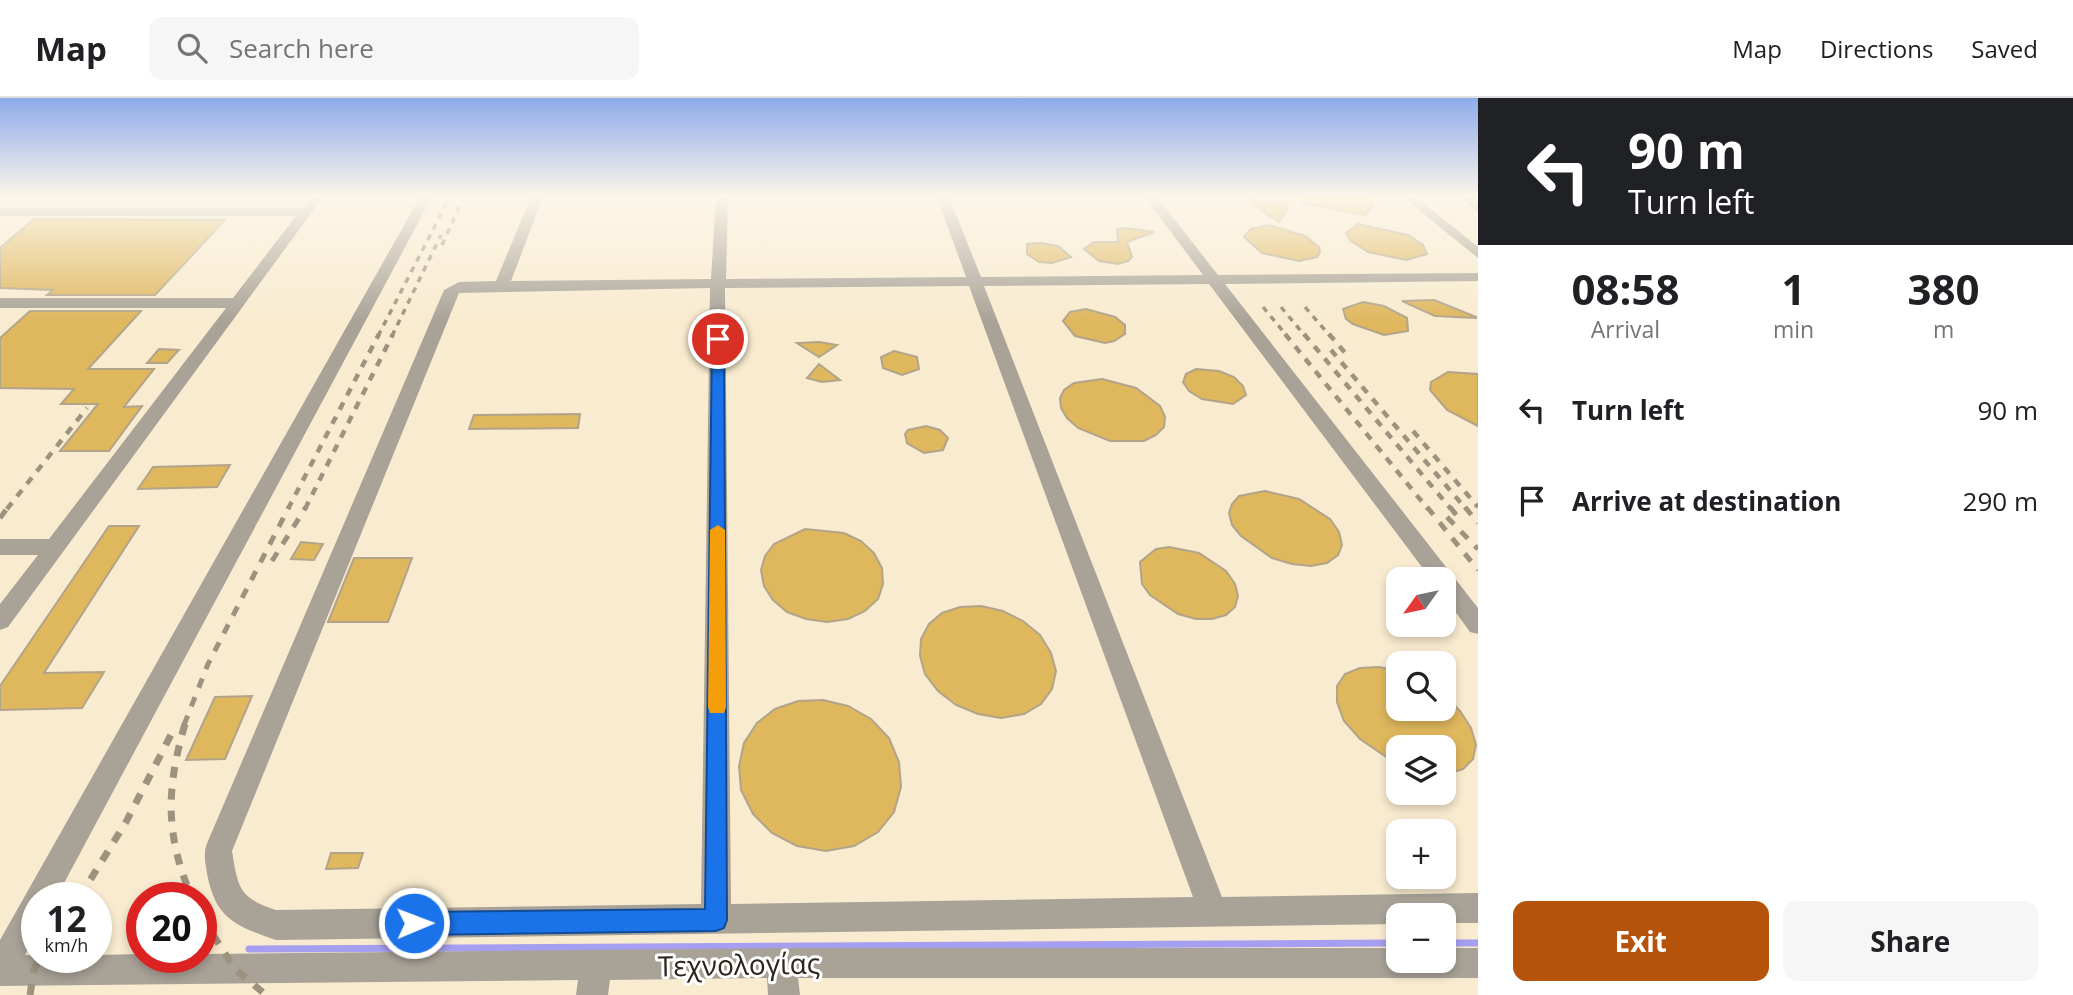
<!DOCTYPE html>
<html lang="en">
<head>
<meta charset="utf-8">
<style>
	:root { --surface:#fff; --page:#f6f6f6; --text:#202124; --muted:#757577; --line:#e0e0e0; --accent:#b45309 }
	body { margin:0; font-family:"Open Sans",sans-serif; background:var(--page); color:var(--text); height:100vh; display:flex; flex-direction:column; font-size:26px; white-space:nowrap }
	* { box-sizing:border-box; margin:0 }
	p { font-size:23px; color:var(--muted) }
	.icon { flex:none; width:38px; height:38px; fill:none; stroke:currentColor; stroke-width:2; stroke-linecap:round; stroke-linejoin:round }
	.map { position:relative; flex:1; overflow:hidden }
	.side { display:flex; flex-direction:column; background:var(--surface); width:595px }
	.side>* { flex:none }
	.banner { background:#202124; color:#fff; overflow:hidden }
	.needle { width:46px; rotate:237deg }
	.fabs { position:absolute; left:1386px; top:469px; display:grid; gap:14px }
	.fabs a { display:grid; place-items:center; width:70px; height:70px; border-radius:14px; background:var(--surface); box-shadow:0 4px 10px #0003; font-size:35px }
	.speed { position:absolute; left:21px; top:784px; display:flex; gap:14px; font-size:35px; font-weight:700; text-align:center }
	.speed>* { display:grid; place-content:center; width:91px; height:91px; border-radius:50%; background:var(--surface); box-shadow:0 4px 10px #0003; line-height:1 }
	.speed small { font-size:18px; font-weight:400 }
	.speed .limit { border:10px solid #d22; background:#fff; color:#111 }
	.pin { position:absolute; display:grid; place-items:center; width:60px; height:60px; color:#fff; margin:-30px; border:4px solid #fff; border-radius:50%; box-shadow:0 2px 7px #0007 }
	.me { position:absolute; width:77px; margin:-38px; rotate:89deg; stroke-linejoin:round; filter:drop-shadow(0 0 5px #0008) }
	.turn { display:flex; align-items:center; gap:24px; height:147px; padding:0 35px; font-size:32px }
	.turn .icon { width:91px; height:91px; stroke-width:2.5 }
	.turn b { display:block; font-size:49px; line-height:60px }
	.eta { display:flex; justify-content:space-evenly; align-items:center; height:119px; text-align:center }
	.eta b { font-size:42px; font-weight:700; line-height:49px }
	.cta { display:flex; gap:14px; margin-top:auto; padding:14px 35px }
	.cta a { flex:1; height:80px; border-radius:14px; background:var(--accent); color:#fff; font-size:28px; font-weight:700; line-height:80px; text-align:center }
	.cta a+a { background:var(--page); color:var(--text) }
	ul { padding:0; list-style:none }
	li { display:flex; align-items:center; gap:21px; height:91px; padding:0 35px }
	li div { flex:1 }
	li b { display:block; font-size:26px }
	li em { font-style:normal }
	header { display:flex; align-items:center; gap:42px; box-sizing:border-box; height:98px; padding:0 35px; background:var(--surface); border-bottom:2px solid var(--line) }
	header strong { font-size:33px }
	nav { display:flex; gap:38px; margin-inline-start:auto; font-size:24px }
	.search { width:490px; height:63px; background:var(--page); display:flex; align-items:center; gap:18px; box-sizing:border-box; padding:0 24px; border-radius:14px; color:var(--muted); font-size:26px }
	main { display:flex; flex:1; min-height:0 }
	.map>svg:first-child { display:block }
	.lines { fill:none; stroke-linecap:round; stroke-linejoin:round }
	.stream { stroke:#a69ef0; stroke-width:7 }
	.building { fill:#dfb75d; stroke:#b1a48a; stroke-width:2 }
	.minor { fill:#a8a297; fill-rule:evenodd }
	.rail-far3 { stroke:#9c927e; stroke-width:3.5; stroke-dasharray:6 6; stroke-linecap:butt }
	.rail-far2 { stroke:#9c927e; stroke-width:4.5; stroke-dasharray:8 8; stroke-linecap:butt }
	.rail-far1 { stroke:#9c927e; stroke-width:5; stroke-dasharray:10 10; stroke-linecap:butt }
	.rail { stroke:#9c927e; stroke-width:7; stroke-dasharray:11 11; stroke-linecap:butt }
	.route { fill:#1a73e8; stroke:#114b97; stroke-width:2 }
	.slow { fill:#f59e0b }
	.labels { text-anchor:middle; dominant-baseline:central; stroke-width:6; stroke-linejoin:round; paint-order:stroke }
	.near-street-label { font-size:28px; fill:#2b261c; stroke:#fff }
</style>
</head>
<body>
<header>
<strong>Map</strong>
<div class="search"><svg class="icon" aria-label="search" viewBox="0 0 24 24"><circle cx="10" cy="10" r="6"/><path d="M15 15l6 6"/></svg>Search here</div>
<nav><a>Map</a><a>Directions</a><a>Saved</a></nav>
</header>
<main>
<div class="map">
<svg width="1478" height="897" viewBox="0 0 1478 897">
	<rect width="100%" height="100%" fill="#f8ebcf"/>
	<g class="lines">
		<path class="stream" d="M 1444,845 L 1478,845
			M 249,851 L 1398,845"/>
	</g>
	<path class="building" d="M 1302,99 L 1368,99 L 1373,107 L 1365,117 L 1301,105 Z
		M 1245,101 L 1286,104 L 1288,111 L 1279,124 Z
		M 34,121 L 57,121 L 225,122 L 155,197 L 47,197 L 53,192 L 0,190 L 0,150 Z
		M 1358,126 L 1408,137 L 1423,147 L 1427,156 L 1406,162 L 1368,154 L 1351,143 L 1346,135 Z
		M 1269,127 L 1305,138 L 1319,149 L 1320,154 L 1317,159 L 1299,163 L 1262,155 L 1244,139 L 1251,131 Z
		M 1126,130 L 1154,134 L 1127,144 L 1132,159 L 1128,163 L 1118,166 L 1099,163 L 1084,151 L 1094,144 L 1118,144 L 1117,131 Z
		M 1041,145 L 1058,148 L 1071,159 L 1052,165 L 1039,164 L 1027,156 L 1027,146 Z
		M 1434,202 L 1476,219 L 1476,220 L 1435,218 L 1402,203 Z
		M 1363,204 L 1384,208 L 1407,220 L 1408,233 L 1384,237 L 1353,226 L 1346,221 L 1343,211 Z
		M 1086,211 L 1115,219 L 1125,227 L 1125,236 L 1114,243 L 1105,245 L 1075,238 L 1063,223 L 1070,214 Z
		M 30,213 L 141,213 L 88,271 L 154,271 L 124,309 L 142,308 L 109,353 L 60,353 L 98,306 L 61,306 L 74,291 L 0,290 L 0,240 Z
		M 819,244 L 837,247 L 819,259 L 797,245 Z
		M 159,251 L 179,252 L 167,265 L 147,265 Z
		M 894,253 L 917,259 L 919,271 L 902,277 L 883,270 L 881,259 Z
		M 819,266 L 840,282 L 822,284 L 807,280 Z
		M 1196,271 L 1219,273 L 1234,279 L 1243,288 L 1246,297 L 1233,306 L 1202,301 L 1189,293 L 1183,284 L 1186,276 Z
		M 1448,274 L 1478,276 L 1478,328 L 1447,312 L 1430,292 L 1431,284 Z
		M 1102,281 L 1136,290 L 1160,308 L 1165,319 L 1164,329 L 1156,337 L 1144,343 L 1110,343 L 1078,330 L 1067,320 L 1061,310 L 1060,300 L 1064,292 L 1074,285 Z
		M 580,316 L 578,330 L 469,331 L 474,317 Z
		M 926,328 L 940,332 L 948,340 L 943,352 L 924,355 L 907,345 L 905,336 L 908,332 Z
		M 230,367 L 217,389 L 138,391 L 153,369 Z
		M 1265,393 L 1299,401 L 1330,421 L 1339,434 L 1342,447 L 1338,457 L 1327,465 L 1311,468 L 1292,466 L 1272,460 L 1241,438 L 1232,427 L 1229,415 L 1232,406 L 1239,398 Z
		M 109,428 L 139,428 L 44,575 L 104,574 L 82,610 L 0,612 L 0,588 Z
		M 805,431 L 844,435 L 861,443 L 874,455 L 882,470 L 883,486 L 878,501 L 865,513 L 848,521 L 827,524 L 806,521 L 787,514 L 773,502 L 764,488 L 761,472 L 765,458 L 774,446 Z
		M 301,444 L 323,446 L 314,462 L 291,461 Z
		M 1169,449 L 1199,455 L 1226,473 L 1235,486 L 1238,498 L 1235,509 L 1226,517 L 1212,521 L 1196,521 L 1178,516 L 1150,497 L 1142,486 L 1140,464 L 1156,451 Z
		M 354,460 L 412,460 L 388,524 L 328,524 Z
		M 981,508 L 1003,513 L 1023,523 L 1040,537 L 1051,555 L 1056,573 L 1052,591 L 1041,606 L 1024,616 L 1001,620 L 978,616 L 956,607 L 938,593 L 925,576 L 920,558 L 921,541 L 929,526 L 942,515 L 960,509 Z
		M 1379,569 L 1398,573 L 1398,611 L 1444,611 L 1444,597 L 1460,613 L 1471,630 L 1476,647 L 1473,661 L 1463,671 L 1444,677 L 1444,649 L 1398,649 L 1398,667 L 1360,641 L 1344,623 L 1337,604 L 1337,588 L 1345,576 L 1360,570 Z
		M 252,598 L 225,661 L 186,662 L 215,599 Z
		M 823,602 L 848,608 L 871,621 L 889,640 L 899,664 L 901,689 L 894,714 L 878,734 L 854,748 L 826,753 L 797,748 L 772,735 L 753,716 L 741,692 L 739,668 L 744,645 L 757,625 L 775,611 L 798,603 Z
		M 331,755 L 363,755 L 358,770 L 326,771 Z"/>
	<g class="lines">
		<path class="minor" d="M 311,99 L 323,99 L 8,529 L 0,532 L 0,506 L 38,457 L 0,457 L 0,441 L 49,441 L 226,210 L 0,210 L 0,200 L 233,200 L 296,118 L 0,118 L 0,110 L 302,110 Z
			M 420,99 L 432,99 L 56,800 L 37,800 L 37,835 L 25,857 L 96,859 L 96,857 L 142,856 L 142,859 L 201,859 L 201,856 L 782,850 L 1398,850 L 1398,863 L 1444,863 L 1444,850 L 1478,850 L 1478,880 L 798,880 L 800,897 L 768,897 L 767,880 L 610,882 L 608,897 L 576,897 L 578,882 L 0,888 L 0,842 Z
			M 531,99 L 543,99 L 511,183 L 711,181 L 716,99 L 728,99 L 726,181 L 966,179 L 937,99 L 949,99 L 981,179 L 1203,177 L 1145,99 L 1157,99 L 1218,177 L 1478,175 L 1478,183 L 1225,186 L 1478,510 L 1478,536 L 1470,534 L 1444,498 L 1444,481 L 1431,481 L 1209,186 L 984,188 L 1222,799 L 1478,795 L 1478,825 L 1444,825 L 1444,817 L 1398,817 L 1398,826 L 276,842 C 236,828 215,821 207,775 C 205,763 203,754 208,743 L 444,192 L 459,184 L 496,183 ZM 969,188 L 1193,799 L 731,806 L 725,190 ZM 710,190 L 701,806 L 276,812 C 239,800 238,790 232,753 L 459,195 Z
			M 1403,99 L 1416,99 L 1478,149 L 1478,160 Z
			M 1459,99 L 1473,99 L 1478,103 L 1478,113 Z"/>
		<path class="rail-far3" d="M 442,147 L 464,99
			M 1263,209 L 1287,238
			M 1281,209 L 1305,238
			M 1305,209 L 1330,238
			M 378,238 L 450,99
			M 392,238 L 441,137"/>
		<path class="rail-far2" d="M 1285,236 L 1428,411
			M 1304,236 L 1451,411
			M 1329,236 L 1347,257
			M 1331,252 L 1466,411
			M 1413,333 L 1478,409
			M 7,411 L 87,310
			M 288,411 L 379,236
			M 305,411 L 393,236"/>
		<path class="rail-far1" d="M 1427,409 L 1478,472
			M 1450,409 L 1461,423
			M 1465,409 L 1478,425
			M 1447,419 L 1478,451
			M 0,420 L 8,409
			M 272,463 L 306,409
			M 184,627 L 208,566 L 289,409"/>
		<path class="rail" d="M 185,626 C 166,691 165,737 192,800
			M 79,800 L 126,724 L 175,629
			M 201,818 L 235,871 L 266,897
			M 30,897 L 34,871 L 41,859"/>
	</g>
	<linearGradient id="sky" x2="0" y2="1"><stop stop-color="#8dabeb"/><stop offset="0.44" stop-color="#fcf6e9"/><stop offset="1" stop-color="#fcf6e9" stop-opacity="0"/></linearGradient>
	<rect width="1478" height="224" fill="url(#sky)"/>
	<path class="route" d="M 718,237 L 724,241 L 727,822 L 724,830 L 716,833 L 414,837 L 406,833 L 402,825 L 406,817 L 414,814 L 705,811 L 712,241 Z"/>
	<path class="slow" d="M 718,427 L 725,432 L 726,609 L 724,615 L 710,615 L 708,609 L 710,432 Z"/>
	<g class="labels">
		<g class="near-street-label">
			<text transform="translate(739 866) rotate(-1)">Τεχνολογίας</text>
		</g>
	</g>
</svg>
<div class="fabs">
<a><svg class="needle" viewBox="-14 -14 28 28"><path d="M0-13l5 13h-10z" fill="#e53935"/><path d="M0 13l5-13h-10z" fill="#757577"/></svg></a>
<a><svg class="icon" aria-label="search" viewBox="0 0 24 24"><circle cx="10" cy="10" r="6"/><path d="M15 15l6 6"/></svg></a>
<a><svg class="icon" aria-label="layers" viewBox="0 0 24 24"><path d="M12 4l9 5-9 5-9-5zM3 14l9 5 9-5"/></svg></a>
<a>+</a>
<a>−</a>
</div>
<div class="speed"><div>12<small>km/h</small></div><div class="limit">20</div></div>
<div class="pin" style="left:718px;top:241px;background:#d93025"><svg class="icon" aria-label="arrive" viewBox="0 0 24 24"><path d="M6 21V4h12l-3 4 3 4H6"/></svg></div>
<svg class="me" style="left:414px;top:825px" viewBox="-20 -20 40 40"><circle r="17" fill="#1a73e8" stroke="#fff" stroke-width="3"/><path d="M0-11L8 9 0 5-8 9z" fill="#fff"/></svg>
</div>
<section class="side">
<div class="banner">
<div class="turn"><svg class="icon" aria-label="left" viewBox="0 0 24 24"><path d="M17 20v-9H6M10 6l-5 5 5 5"/></svg><div><b>90 m</b>Turn left</div></div>
</div>
<div class="eta">
<div><b>08:58</b><p>Arrival</p></div>
<div><b>1</b><p>min</p></div>
<div><b>380</b><p>m</p></div>
</div>
<ul>
<li><svg class="icon" aria-label="left" viewBox="0 0 24 24"><path d="M17 20v-9H6M10 6l-5 5 5 5"/></svg><div><b>Turn left</b></div><em>90 m</em></li>
<li><svg class="icon" aria-label="arrive" viewBox="0 0 24 24"><path d="M6 21V4h12l-3 4 3 4H6"/></svg><div><b>Arrive at destination</b></div><em>290 m</em></li>
</ul>
<div class="cta"><a>Exit</a><a>Share</a></div>
</section>
</main>
</body>
</html>
